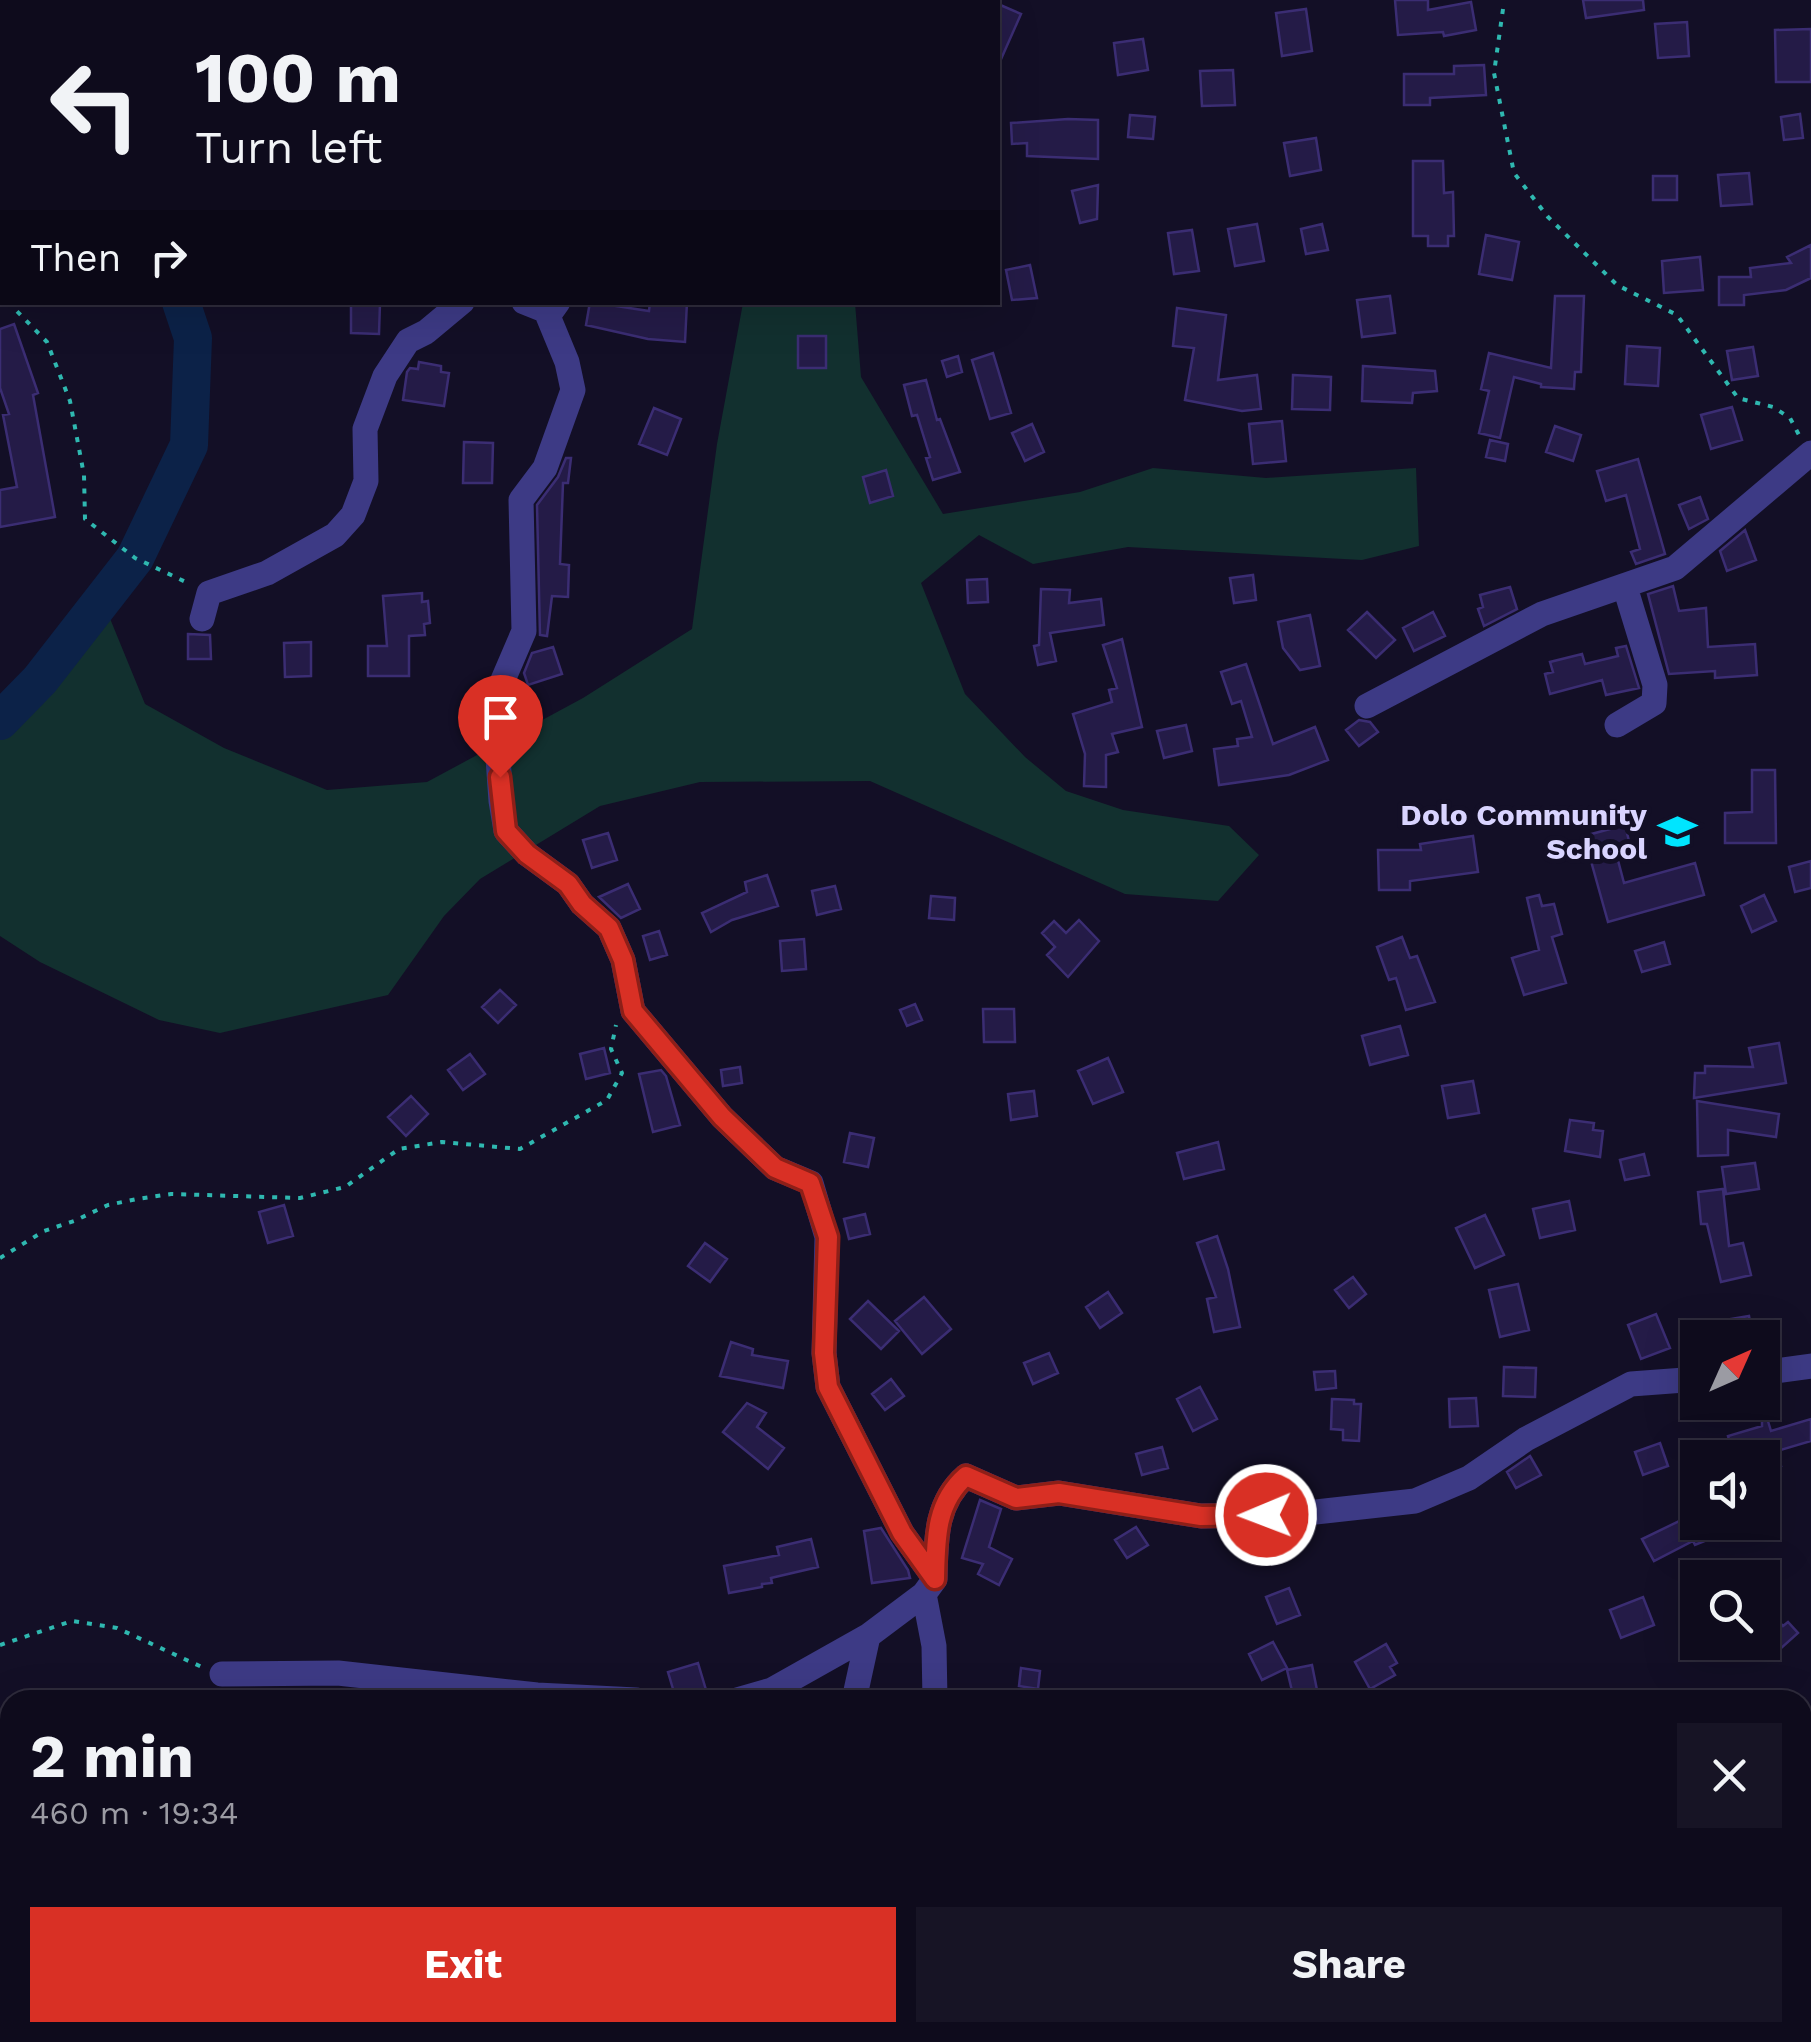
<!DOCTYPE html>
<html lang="en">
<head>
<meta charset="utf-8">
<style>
	:root { --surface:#0e0b1c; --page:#171425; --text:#f1f3f6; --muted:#9b9ba3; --line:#2e2b3b; --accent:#d93025 }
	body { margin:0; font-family:"Work Sans",sans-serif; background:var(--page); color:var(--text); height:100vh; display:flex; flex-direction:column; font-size:38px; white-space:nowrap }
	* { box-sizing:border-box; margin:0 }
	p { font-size:32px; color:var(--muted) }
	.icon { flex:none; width:55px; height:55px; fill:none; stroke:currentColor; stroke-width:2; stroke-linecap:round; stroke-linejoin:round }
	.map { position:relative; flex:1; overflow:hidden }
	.drawer { position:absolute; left:0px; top:1690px; width:1812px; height:352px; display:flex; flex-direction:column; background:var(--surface); border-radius:30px 30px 0 0; box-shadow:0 10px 40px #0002,0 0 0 2px var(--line) }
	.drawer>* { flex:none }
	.top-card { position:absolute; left:0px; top:0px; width:1000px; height:305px; box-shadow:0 10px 40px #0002,0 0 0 2px var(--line); background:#0e0b1c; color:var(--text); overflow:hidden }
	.needle { width:65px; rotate:45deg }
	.buttons { position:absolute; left:1680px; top:1320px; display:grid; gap:20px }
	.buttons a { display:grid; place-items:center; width:100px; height:100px; border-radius:0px; background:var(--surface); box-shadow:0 10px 40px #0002,0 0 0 2px var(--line); font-size:50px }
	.pin { position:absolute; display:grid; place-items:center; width:85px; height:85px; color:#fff; margin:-102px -42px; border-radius:50% 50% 50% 0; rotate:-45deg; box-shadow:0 0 10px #0007 }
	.pin .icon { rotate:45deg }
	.me { position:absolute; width:110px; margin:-55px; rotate:269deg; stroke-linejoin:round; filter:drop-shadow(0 0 8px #0008) }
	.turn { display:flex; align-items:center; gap:35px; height:210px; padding:0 30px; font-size:45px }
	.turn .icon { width:130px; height:130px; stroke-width:2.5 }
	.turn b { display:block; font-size:70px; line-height:85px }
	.then { display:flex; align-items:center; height:95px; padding:0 30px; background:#0003; gap:20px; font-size:38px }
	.round { display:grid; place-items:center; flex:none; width:105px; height:105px; border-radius:0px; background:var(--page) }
	.overview { display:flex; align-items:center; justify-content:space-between; height:170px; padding:0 30px }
	h1 { font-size:60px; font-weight:700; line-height:75px }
	.cta { display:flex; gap:20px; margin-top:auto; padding:20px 30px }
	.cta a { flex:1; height:115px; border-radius:0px; background:var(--accent); color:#fff; font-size:40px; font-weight:700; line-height:115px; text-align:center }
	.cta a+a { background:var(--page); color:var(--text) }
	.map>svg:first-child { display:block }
	.green { fill:#12302f }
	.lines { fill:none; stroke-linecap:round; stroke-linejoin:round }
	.river { stroke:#0c2248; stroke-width:38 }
	.building { fill:#241b47; stroke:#3b2d73; stroke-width:2.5 }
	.path { stroke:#2fb8b0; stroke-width:4; stroke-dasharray:5 8; stroke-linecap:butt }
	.minor { stroke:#3d3a85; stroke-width:25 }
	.route-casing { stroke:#8d1f18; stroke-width:25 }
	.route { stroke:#d93025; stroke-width:18 }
	.labels { text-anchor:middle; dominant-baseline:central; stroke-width:10; stroke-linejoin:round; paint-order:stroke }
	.poi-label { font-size:30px; font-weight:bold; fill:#d9d4ff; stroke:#130f26; text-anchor:end }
</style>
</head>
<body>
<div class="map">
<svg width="1811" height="2042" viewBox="0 0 1811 2042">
	<rect width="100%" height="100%" fill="#130f26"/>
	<path class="green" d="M 743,303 L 855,303 L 861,377 L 943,514 L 1080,492 L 1153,468 L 1266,478 L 1416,468 L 1419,546 L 1362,560 L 1128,547 L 1033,564 L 979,535 L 921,583 L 965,694 L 1025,757 L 1066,791 L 1123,810 L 1229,826 L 1259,855 L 1218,901 L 1125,894 L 870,781 L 700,782 L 600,806 L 480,879 L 444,916 L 388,995 L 220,1033 L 159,1020 L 40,962 L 0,936 L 0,721 L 40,679 L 102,599 L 145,704 L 224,748 L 327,790 L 427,782 L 583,698 L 692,629 L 717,444 Z
		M 1225,2032 L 1313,2032 L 1313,2033 L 1311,2042 L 1222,2042 Z"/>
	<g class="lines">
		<path class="river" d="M 0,34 L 0,51
			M 0,106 L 2,108
			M 0,721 L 40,680 L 135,558 L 189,445 L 193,338 L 181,302"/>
	</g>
	<path class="building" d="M 1395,0 L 1428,0 L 1428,10 L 1471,2 L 1476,30 L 1444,36 L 1443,32 L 1398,35 Z
		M 1583,0 L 1643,0 L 1644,10 L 1586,18 Z
		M 998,4 L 1021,14 L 998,66 Z
		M 1306,9 L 1312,51 L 1282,56 L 1276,13 Z
		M 1687,22 L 1689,56 L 1658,58 L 1655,24 Z
		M 1811,29 L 1811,82 L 1776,82 L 1775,30 Z
		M 1143,39 L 1148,70 L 1118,75 L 1114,43 Z
		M 1484,65 L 1486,95 L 1430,98 L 1430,105 L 1404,105 L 1404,74 L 1454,74 L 1454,66 Z
		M 1233,70 L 1235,105 L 1202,106 L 1200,71 Z
		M 1800,114 L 1803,138 L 1784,140 L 1781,117 Z
		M 1130,115 L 1155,117 L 1153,139 L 1128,137 Z
		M 1068,119 L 1098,120 L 1098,159 L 1027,156 L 1027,143 L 1012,144 L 1011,123 Z
		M 1316,138 L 1321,170 L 1290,176 L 1284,143 Z
		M 1413,161 L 1443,161 L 1444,193 L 1453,192 L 1454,236 L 1448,236 L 1448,246 L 1428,246 L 1428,236 L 1413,236 Z
		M 1749,173 L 1752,204 L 1721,206 L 1718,175 Z
		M 1653,176 L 1677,176 L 1677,200 L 1653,200 Z
		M 1098,185 L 1097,219 L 1080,223 L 1072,191 Z
		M 1257,224 L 1264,261 L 1235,266 L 1228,229 Z
		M 1322,224 L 1328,250 L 1306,254 L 1301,229 Z
		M 1192,230 L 1199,271 L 1174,274 L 1168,233 Z
		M 1486,235 L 1519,242 L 1512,280 L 1479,274 Z
		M 1811,245 L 1811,278 L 1786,290 L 1744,295 L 1744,305 L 1719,305 L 1719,277 L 1751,277 L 1750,268 L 1791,263 L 1787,257 Z
		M 1700,257 L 1703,290 L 1664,293 L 1662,261 Z
		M 1030,265 L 1037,298 L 1012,300 L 1006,270 Z
		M 1390,296 L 1395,333 L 1362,337 L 1357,300 Z
		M 1555,296 L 1584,296 L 1581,372 L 1575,372 L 1574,389 L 1541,387 L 1541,384 L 1514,377 L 1500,438 L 1479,433 L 1489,391 L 1481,389 L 1489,353 L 1551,368 Z
		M 351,302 L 380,303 L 379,334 L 351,333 Z
		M 590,302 L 649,311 L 650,302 L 687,302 L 685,342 L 648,339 L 586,325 Z
		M 1177,308 L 1226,315 L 1218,380 L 1257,375 L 1261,409 L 1242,411 L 1185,400 L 1194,348 L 1173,346 Z
		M 14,324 L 38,393 L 33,395 L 55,517 L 0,527 L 0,490 L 17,487 L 3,415 L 9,414 L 0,388 L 0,329 Z
		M 798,336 L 826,336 L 826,368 L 798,368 Z
		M 1627,346 L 1660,348 L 1658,386 L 1625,384 Z
		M 1753,347 L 1758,376 L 1732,380 L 1727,351 Z
		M 993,353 L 1011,413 L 990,419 L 972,360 Z
		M 958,356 L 962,372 L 947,377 L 942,361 Z
		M 419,362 L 441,366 L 441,372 L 449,373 L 444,406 L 403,400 L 407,372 L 410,368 L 418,369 Z
		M 1363,366 L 1435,371 L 1437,391 L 1413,393 L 1412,403 L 1362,401 Z
		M 1293,375 L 1331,377 L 1330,410 L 1292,409 Z
		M 926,380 L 937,420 L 940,419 L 960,472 L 933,480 L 926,458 L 930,457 L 917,415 L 912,416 L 904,385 Z
		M 1732,407 L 1742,440 L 1711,449 L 1701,415 Z
		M 654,408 L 681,419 L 667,455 L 639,444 Z
		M 1282,421 L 1286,461 L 1253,464 L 1249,424 Z
		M 1032,424 L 1044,452 L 1025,461 L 1012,433 Z
		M 1555,426 L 1581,435 L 1573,461 L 1546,452 Z
		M 1490,440 L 1508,444 L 1505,461 L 1486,457 Z
		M 464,442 L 493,443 L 492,483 L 463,483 Z
		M 566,458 L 571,458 L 568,483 L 563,483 L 560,564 L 569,565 L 568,597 L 552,596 L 547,636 L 540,635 L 537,505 L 558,477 Z
		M 1638,459 L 1665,554 L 1636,564 L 1631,552 L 1640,549 L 1626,495 L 1606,501 L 1597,471 Z
		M 886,470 L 893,496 L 870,503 L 863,477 Z
		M 1700,497 L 1708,519 L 1689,529 L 1679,505 Z
		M 1745,530 L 1756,560 L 1727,571 L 1720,551 Z
		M 1253,575 L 1256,600 L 1234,603 L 1230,578 Z
		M 987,579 L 988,602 L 968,603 L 967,580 Z
		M 1673,586 L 1679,611 L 1706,608 L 1708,647 L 1755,644 L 1757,675 L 1715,678 L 1715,671 L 1669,674 L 1648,594 Z
		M 1510,587 L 1517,609 L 1484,626 L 1478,609 L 1483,607 L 1480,595 Z
		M 1041,589 L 1070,590 L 1069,603 L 1101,599 L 1104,625 L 1050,633 L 1056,661 L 1038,665 L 1034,646 L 1039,645 Z
		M 422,593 L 422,602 L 428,601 L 430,623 L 424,624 L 425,635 L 409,636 L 409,676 L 368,676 L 368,646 L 387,646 L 383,596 Z
		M 1367,612 L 1395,640 L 1376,658 L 1348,630 Z
		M 1433,612 L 1445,636 L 1414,651 L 1403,628 Z
		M 1310,615 L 1320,666 L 1300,670 L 1283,648 L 1278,622 Z
		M 188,634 L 210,635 L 211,659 L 188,659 Z
		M 1122,639 L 1142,727 L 1112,734 L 1118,752 L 1106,755 L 1106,787 L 1084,786 L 1085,754 L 1073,714 L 1112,702 L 1109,690 L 1117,688 L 1103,645 Z
		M 311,642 L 311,676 L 285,677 L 284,643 Z
		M 1626,646 L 1639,688 L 1606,695 L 1602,680 L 1550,694 L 1545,674 L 1553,672 L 1550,662 L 1582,654 L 1585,664 L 1618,656 L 1616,648 Z
		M 553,647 L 562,674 L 528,685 L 524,673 L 532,653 Z
		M 1246,664 L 1273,744 L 1315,727 L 1328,760 L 1289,775 L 1219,785 L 1214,749 L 1238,746 L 1237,739 L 1252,737 L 1241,701 L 1232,704 L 1221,672 Z
		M 1359,720 L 1370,722 L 1378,732 L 1359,746 L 1346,730 Z
		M 1186,725 L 1192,751 L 1164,758 L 1157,731 Z
		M 1752,770 L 1775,770 L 1776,843 L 1725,843 L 1725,813 L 1752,812 Z
		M 1625,825 L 1630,845 L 1615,849 L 1624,883 L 1695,863 L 1704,895 L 1608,922 L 1584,836 Z
		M 608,833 L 617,860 L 592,868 L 583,840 Z
		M 1473,836 L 1478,872 L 1410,881 L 1410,890 L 1379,890 L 1378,850 L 1421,850 L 1420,844 Z
		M 1811,861 L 1811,888 L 1795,892 L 1789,867 Z
		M 767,875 L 778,906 L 732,920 L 711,932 L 702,913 L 747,892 L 745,882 Z
		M 628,884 L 640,909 L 621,918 L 599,897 Z
		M 835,886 L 841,909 L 817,915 L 812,891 Z
		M 1539,895 L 1542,906 L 1554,904 L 1562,934 L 1552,937 L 1566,983 L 1524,995 L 1512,958 L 1539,950 L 1527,898 Z
		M 1764,895 L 1776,921 L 1752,932 L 1741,906 Z
		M 931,896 L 955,898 L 954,920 L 929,918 Z
		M 1079,920 L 1099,941 L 1068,977 L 1047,955 L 1055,947 L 1042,933 L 1054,921 L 1066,933 Z
		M 659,931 L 667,955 L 650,960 L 643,936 Z
		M 1402,937 L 1410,958 L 1417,956 L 1435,1002 L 1406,1010 L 1396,978 L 1389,980 L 1377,947 Z
		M 804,939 L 806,969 L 782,971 L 780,941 Z
		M 1664,942 L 1670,964 L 1642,972 L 1635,951 Z
		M 500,990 L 516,1005 L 498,1023 L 482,1007 Z
		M 915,1004 L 922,1020 L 907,1026 L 900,1010 Z
		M 983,1009 L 1014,1009 L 1015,1042 L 984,1042 Z
		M 1400,1026 L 1408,1055 L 1370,1065 L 1362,1036 Z
		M 1779,1043 L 1786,1083 L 1694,1098 L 1695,1073 L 1705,1073 L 1705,1066 L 1753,1067 L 1749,1048 Z
		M 604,1048 L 610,1073 L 586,1079 L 580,1054 Z
		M 470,1054 L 485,1074 L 463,1090 L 448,1070 Z
		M 1108,1058 L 1123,1092 L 1093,1104 L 1078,1071 Z
		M 740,1067 L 742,1083 L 723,1086 L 721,1070 Z
		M 661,1070 L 666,1076 L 680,1125 L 653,1132 L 639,1074 Z
		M 1473,1081 L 1479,1113 L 1448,1118 L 1442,1086 Z
		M 1034,1091 L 1037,1116 L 1011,1120 L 1008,1094 Z
		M 411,1096 L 428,1114 L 406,1136 L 388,1117 Z
		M 1697,1101 L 1779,1114 L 1776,1137 L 1728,1130 L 1728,1155 L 1698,1156 Z
		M 1570,1120 L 1594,1123 L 1593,1130 L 1603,1131 L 1600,1157 L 1565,1151 Z
		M 850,1133 L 874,1138 L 868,1167 L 844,1162 Z
		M 1218,1142 L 1224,1169 L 1184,1179 L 1177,1153 Z
		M 1644,1154 L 1649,1175 L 1625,1180 L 1620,1160 Z
		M 1755,1163 L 1759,1189 L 1726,1194 L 1722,1167 Z
		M 1723,1189 L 1729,1246 L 1743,1243 L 1751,1275 L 1721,1282 L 1707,1224 L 1701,1224 L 1698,1192 Z
		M 1569,1201 L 1575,1230 L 1540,1238 L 1533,1209 Z
		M 284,1205 L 293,1236 L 268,1243 L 259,1212 Z
		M 865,1214 L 870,1234 L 849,1239 L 844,1219 Z
		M 1485,1215 L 1504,1255 L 1475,1268 L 1456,1228 Z
		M 1217,1236 L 1228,1269 L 1240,1327 L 1214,1332 L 1207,1299 L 1216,1297 L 1197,1243 Z
		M 705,1243 L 727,1259 L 710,1282 L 688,1266 Z
		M 1353,1277 L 1366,1294 L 1349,1308 L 1335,1290 Z
		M 1518,1284 L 1529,1330 L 1500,1337 L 1489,1290 Z
		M 1108,1292 L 1122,1313 L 1100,1328 L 1086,1307 Z
		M 924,1297 L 951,1329 L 922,1354 L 895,1321 Z
		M 868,1301 L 899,1331 L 881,1349 L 850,1319 Z
		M 1656,1314 L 1670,1348 L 1641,1359 L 1628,1325 Z
		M 1749,1316 L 1753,1338 L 1728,1338 L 1725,1320 Z
		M 731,1342 L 753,1349 L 752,1355 L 788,1361 L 783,1388 L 720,1376 Z
		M 1049,1353 L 1058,1373 L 1033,1384 L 1024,1363 Z
		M 1504,1367 L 1536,1368 L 1535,1397 L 1503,1396 Z
		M 1335,1371 L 1336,1388 L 1316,1390 L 1314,1372 Z
		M 891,1379 L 904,1396 L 885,1410 L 872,1394 Z
		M 1200,1387 L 1217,1419 L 1193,1431 L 1177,1399 Z
		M 1476,1398 L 1478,1426 L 1450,1427 L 1449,1399 Z
		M 1332,1399 L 1354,1400 L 1354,1404 L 1361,1404 L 1359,1441 L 1343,1440 L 1343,1430 L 1331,1429 Z
		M 747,1403 L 766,1413 L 757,1427 L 784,1448 L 768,1469 L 723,1432 Z
		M 1767,1418 L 1771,1431 L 1811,1419 L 1811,1441 L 1777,1451 L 1781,1466 L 1762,1471 L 1762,1458 L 1734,1458 L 1728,1436 L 1762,1426 L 1762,1419 Z
		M 1660,1443 L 1668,1466 L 1643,1475 L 1635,1452 Z
		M 1162,1447 L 1168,1468 L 1142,1475 L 1136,1454 Z
		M 1530,1456 L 1541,1475 L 1516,1488 L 1507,1472 Z
		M 980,1500 L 1001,1509 L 989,1547 L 1012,1559 L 999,1585 L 978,1574 L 983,1564 L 962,1558 Z
		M 1698,1512 L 1698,1522 L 1749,1523 L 1695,1545 L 1693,1541 L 1654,1561 L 1642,1539 Z
		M 1136,1527 L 1148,1545 L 1127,1558 L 1115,1540 Z
		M 881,1528 L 908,1570 L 910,1578 L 872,1583 L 864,1531 Z
		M 811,1539 L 818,1567 L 771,1578 L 772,1583 L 762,1584 L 762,1587 L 729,1593 L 724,1566 L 779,1555 L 777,1547 Z
		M 1289,1588 L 1300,1615 L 1277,1624 L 1266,1597 Z
		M 1643,1597 L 1654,1625 L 1621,1638 L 1610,1610 Z
		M 1773,1615 L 1783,1626 L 1788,1622 L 1798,1633 L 1770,1658 L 1762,1649 L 1762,1624 Z
		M 1273,1642 L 1287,1668 L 1262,1680 L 1249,1654 Z
		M 1386,1644 L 1397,1663 L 1390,1667 L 1395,1675 L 1370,1689 L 1355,1662 Z
		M 698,1663 L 706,1690 L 676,1699 L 668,1672 Z
		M 1312,1665 L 1317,1690 L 1293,1695 L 1287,1670 Z
		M 1021,1668 L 1040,1671 L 1038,1689 L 1019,1686 Z"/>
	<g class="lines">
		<path class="path" d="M 363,0 L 364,2
			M 1503,9 L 1494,73 L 1514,173 L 1548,217 L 1617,285 L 1677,315 L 1738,398 L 1773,407 L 1790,418 L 1799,435
			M 0,292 L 2,296
			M 8,302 L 47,342 L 70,401 L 84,475 L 85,519 L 135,558 L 188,583
			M 0,1258 L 44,1231 L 74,1221 L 108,1205 L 137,1199 L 171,1194 L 300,1198 L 345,1187 L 399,1149 L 442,1142 L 520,1149 L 607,1100 L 622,1073 L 611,1049 L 616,1025
			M 0,1645 L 72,1621 L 117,1628 L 204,1668"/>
		<path class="minor" d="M 577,2 L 577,0
			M 524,302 L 544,310 L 555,302
			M 558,302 L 548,316 L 567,362 L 573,390 L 545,468 L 521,500 L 524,631 L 494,701 L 501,801 L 506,831 L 527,854 L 568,884 L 582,904 L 609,928 L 623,960 L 633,1011 L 722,1117 L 775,1168 L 811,1183 L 827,1237 L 824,1353 L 828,1387 L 902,1533 L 935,1579 L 924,1594 L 934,1646 L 935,1700
			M 202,619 L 209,593 L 267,573 L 335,535 L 353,515 L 366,481 L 365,429 L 385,376 L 408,341 L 426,332 L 462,302
			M 1367,706 L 1542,614 L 1675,568 L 1811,453
			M 1617,725 L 1654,703 L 1655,685 L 1625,587
			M 1762,1373 L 1811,1366
			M 935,1579 C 936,1540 935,1503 966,1476 L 1016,1498 L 1059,1493 L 1201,1516 L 1298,1514 L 1415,1501 L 1469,1478 L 1526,1439 L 1631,1384 L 1698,1379
			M 222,1674 L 338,1673 L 537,1695 L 636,1700
			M 737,1700 L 772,1690 L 868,1636
			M 854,1700 L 868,1636 L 924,1594
			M 1752,2032 L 1756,2042
			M 745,2042 L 754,2032"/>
	</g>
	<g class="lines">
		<defs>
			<path id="route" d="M 500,777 L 506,831 L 527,854 L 568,884 L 582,904 L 609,928 L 623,960 L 633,1011 L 722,1117 L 775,1168 L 810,1183 L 828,1237 L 824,1353 L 828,1387 L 902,1533 L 935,1579 C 936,1540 935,1503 966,1476 L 1016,1498 L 1059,1493 L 1201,1516 L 1266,1515"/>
		</defs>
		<use href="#route" class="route-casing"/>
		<use href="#route" class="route"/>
	</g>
	<defs>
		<symbol id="school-bare" viewBox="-9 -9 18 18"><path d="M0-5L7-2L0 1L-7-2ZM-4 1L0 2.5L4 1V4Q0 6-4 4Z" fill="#00e5ff" stroke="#130f26" stroke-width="2.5" paint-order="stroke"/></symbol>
	</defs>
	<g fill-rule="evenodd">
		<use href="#school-bare" x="1650" y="804" width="55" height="55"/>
	</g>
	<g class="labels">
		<g class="poi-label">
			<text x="1647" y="814">Dolo Community<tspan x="1647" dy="34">School</tspan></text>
		</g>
	</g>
</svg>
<div class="buttons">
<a><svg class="needle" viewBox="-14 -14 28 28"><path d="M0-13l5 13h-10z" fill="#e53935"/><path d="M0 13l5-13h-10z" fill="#9b9ba3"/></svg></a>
<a><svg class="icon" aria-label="sound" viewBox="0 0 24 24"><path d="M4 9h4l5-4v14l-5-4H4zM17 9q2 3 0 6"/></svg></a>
<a><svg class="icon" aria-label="search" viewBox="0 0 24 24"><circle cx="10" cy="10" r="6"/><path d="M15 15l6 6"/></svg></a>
</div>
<div class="pin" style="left:500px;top:777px;background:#d93025"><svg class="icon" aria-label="arrive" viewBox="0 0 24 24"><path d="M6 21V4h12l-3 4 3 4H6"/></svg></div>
<svg class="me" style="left:1266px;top:1515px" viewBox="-20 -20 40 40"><circle r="17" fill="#d93025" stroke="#fff" stroke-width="3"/><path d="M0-11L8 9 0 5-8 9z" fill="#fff"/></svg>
<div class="top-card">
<div class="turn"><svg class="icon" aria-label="left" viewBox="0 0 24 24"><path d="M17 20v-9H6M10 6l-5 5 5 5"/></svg><div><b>100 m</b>Turn left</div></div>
<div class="then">Then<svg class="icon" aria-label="right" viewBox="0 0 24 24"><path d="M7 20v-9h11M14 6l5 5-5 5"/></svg></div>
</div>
<section class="drawer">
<div class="overview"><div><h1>2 min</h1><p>460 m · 19:34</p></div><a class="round"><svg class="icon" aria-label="close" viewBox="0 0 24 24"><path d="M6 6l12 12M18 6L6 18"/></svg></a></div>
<div class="cta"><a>Exit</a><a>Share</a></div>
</section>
</div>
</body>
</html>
